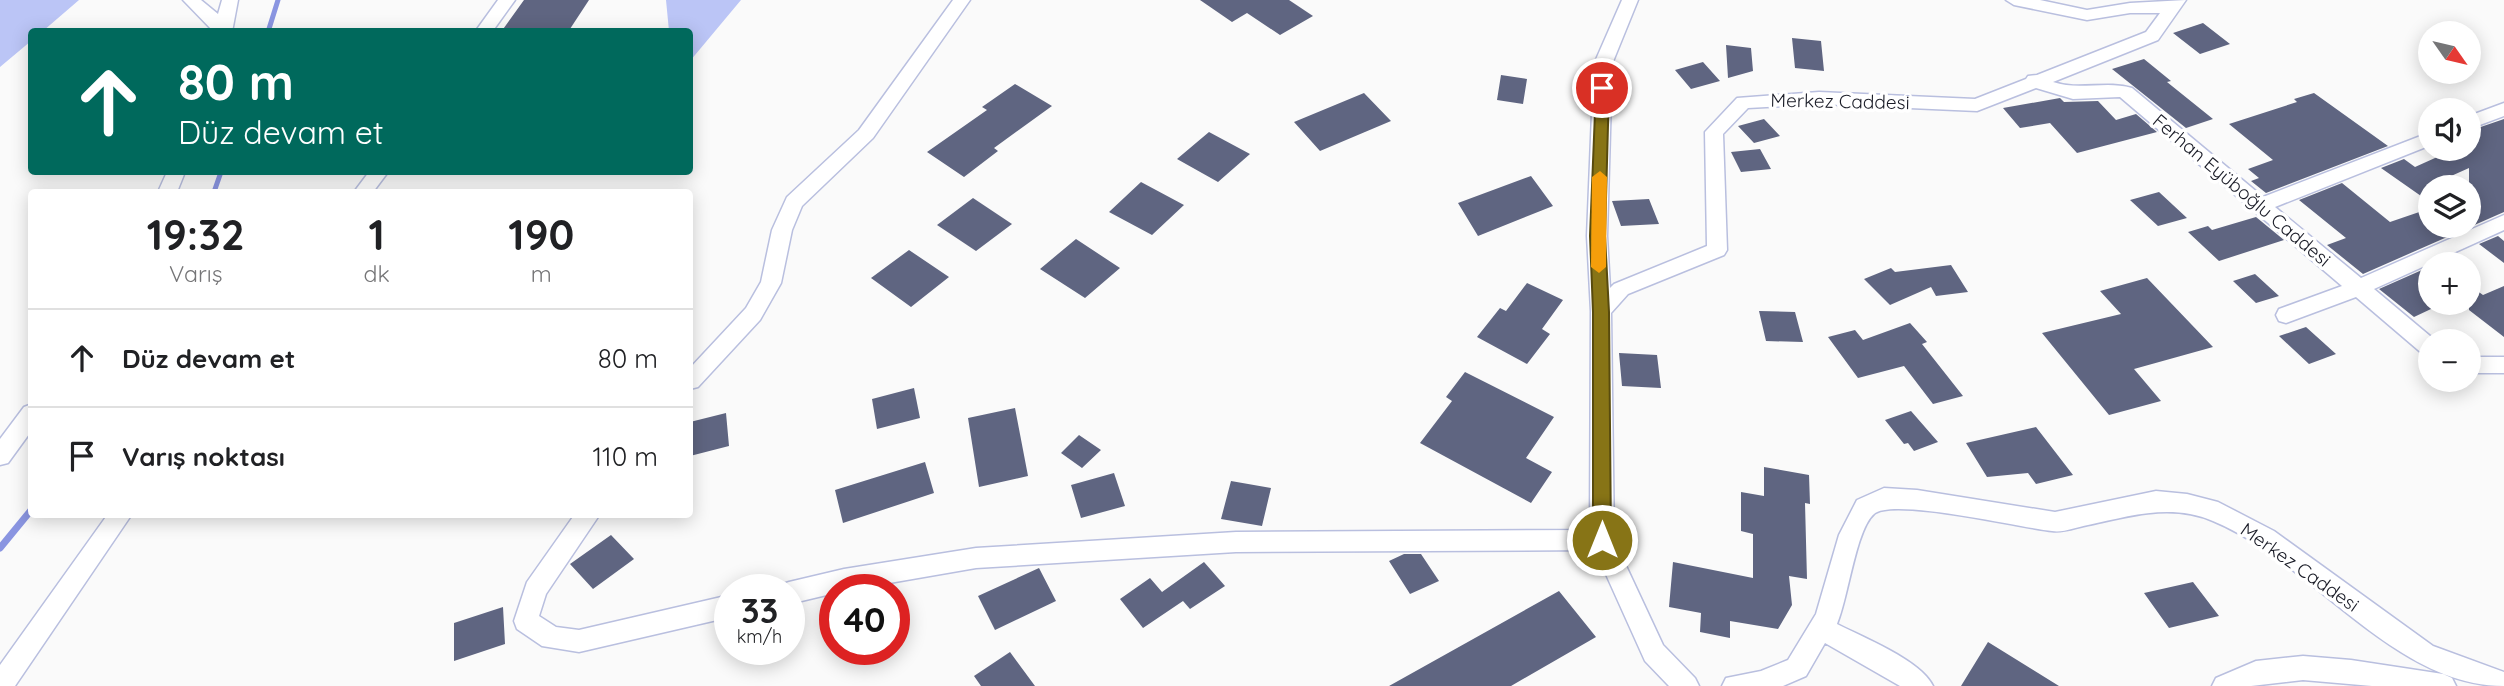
<!DOCTYPE html>
<html lang="tr">
<head>
<meta charset="utf-8">
<style>
	:root { --surface:#fff; --page:#f6f6f6; --text:#202124; --muted:#757577; --line:#e0e0e0 }
	body { margin:0; font-family:Quicksand,sans-serif; background:var(--page); color:var(--text); height:100vh; display:flex; flex-direction:column; font-size:26px; white-space:nowrap }
	* { box-sizing:border-box; margin:0 }
	p { font-size:23px; color:var(--muted) }
	.icon { flex:none; width:38px; height:38px; fill:none; stroke:currentColor; stroke-width:2; stroke-linecap:round; stroke-linejoin:round }
	.map { position:relative; flex:1; overflow:hidden }
	.sheet { position:absolute; left:28px; top:189px; width:665px; height:329px; display:flex; flex-direction:column; background:var(--surface); border-radius:7px; box-shadow:0 4px 18px #0003 }
	.sheet>* { flex:none }
	.banner { position:absolute; left:28px; top:28px; width:665px; height:147px; border-radius:7px; box-shadow:0 4px 18px #0003; background:#00695c; color:#fff; overflow:hidden }
	.needle { width:46px; rotate:124deg }
	.tools { position:absolute; left:2418px; top:21px; display:grid; gap:14px }
	.tools a { display:grid; place-items:center; width:63px; height:63px; border-radius:50%; background:var(--surface); box-shadow:0 4px 18px #0003; font-size:35px }
	.speed { position:absolute; left:714px; top:574px; display:flex; gap:14px; font-size:35px; font-weight:700; text-align:center }
	.speed>* { display:grid; place-content:center; width:91px; height:91px; border-radius:50%; background:var(--surface); box-shadow:0 4px 18px #0003; line-height:1 }
	.speed small { font-size:18px; font-weight:400 }
	.speed .limit { border:10px solid #d22; background:#fff; color:#111 }
	.pin { position:absolute; display:grid; place-items:center; width:60px; height:60px; color:#fff; margin:-30px; border:4px solid #fff; border-radius:50%; box-shadow:0 2px 7px #0007 }
	.me { position:absolute; width:77px; margin:-38px; rotate:0deg; stroke-linejoin:round; filter:drop-shadow(0 0 5px #0008) }
	.turn { display:flex; align-items:center; gap:24px; height:147px; padding:0 35px; font-size:32px }
	.turn .icon { width:91px; height:91px; stroke-width:2.5 }
	.turn b { display:block; font-size:49px; line-height:60px }
	.eta { display:flex; justify-content:space-evenly; align-items:center; height:119px; text-align:center }
	.eta b { font-size:42px; font-weight:700; line-height:49px }
	ul { padding:0; list-style:none }
	li { display:flex; align-items:center; gap:21px; height:98px; padding:0 35px; border-top:2px solid var(--line) }
	li div { flex:1 }
	li b { display:block; font-size:26px }
	li em { font-style:normal }
	.map>svg:first-child { display:block }
	.green { fill:#bbc5f6 }
	.lines { fill:none; stroke-linecap:round; stroke-linejoin:round }
	.stream-far1 { stroke:#8a95e1; stroke-width:5 }
	.stream { stroke:#8a95e1; stroke-width:7 }
	.building { fill:#5f6581 }
	.minor-casing { stroke:#b9bfdf; stroke-width:3 }
	.minor { fill:#fff; fill-rule:evenodd }
	.route { fill:#877416; stroke:#584b0e; stroke-width:2 }
	.slow { fill:#f59e0b }
	.labels { text-anchor:middle; dominant-baseline:central; stroke-width:7; stroke-linejoin:round; paint-order:stroke }
	.street-label { font-size:19px; fill:#191b26; stroke:#fff }
</style>
</head>
<body>
<div class="map">
<svg width="2504" height="686" viewBox="0 0 2504 686">
	<rect width="100%" height="100%" fill="#fafafa"/>
	<path class="green" d="M 0,0 L 79,0 L 43,31 L 32,32 L 31,41 L 0,67 Z
		M 666,0 L 741,0 L 690,61 L 690,32 L 669,31 Z"/>
	<g class="lines">
		<path class="stream-far1" d="M 268,32 L 278,0
			M 214,192 L 221,172"/>
		<path class="stream" d="M 0,548 L 32,509"/>
	</g>
	<path class="building" d="M 524,0 L 589,0 L 568,32 L 501,32 Z
		M 1200,0 L 1289,0 L 1313,16 L 1280,35 L 1247,13 L 1232,22 Z
		M 2203,23 L 2230,44 L 2200,54 L 2173,33 Z
		M 1792,38 L 1821,41 L 1824,71 L 1795,68 Z
		M 1726,45 L 1751,48 L 1753,71 L 1728,78 Z
		M 2144,59 L 2171,81 L 2167,82 L 2213,119 L 2186,128 L 2112,69 Z
		M 1703,62 L 1720,81 L 1691,89 L 1675,70 Z
		M 1501,75 L 1527,79 L 1523,104 L 1497,100 Z
		M 1015,84 L 1052,106 L 994,148 L 998,151 L 964,177 L 927,152 L 987,110 L 982,107 Z
		M 1364,93 L 1391,121 L 1320,151 L 1294,122 Z
		M 2314,93 L 2388,146 L 2266,193 L 2251,181 L 2259,178 L 2248,169 L 2273,160 L 2229,124 L 2297,102 L 2294,99 Z
		M 2060,98 L 2064,102 L 2098,101 L 2116,120 L 2136,114 L 2157,132 L 2077,153 L 2050,123 L 2020,128 L 2003,108 Z
		M 1764,119 L 1780,136 L 1754,143 L 1738,126 Z
		M 2504,119 L 2504,212 L 2363,274 L 2327,245 L 2346,238 L 2299,200 L 2342,183 L 2390,222 L 2431,208 L 2431,226 L 2469,226 L 2469,168 L 2431,185 L 2431,203 L 2381,168 L 2404,159 L 2415,167 L 2455,149 L 2469,149 L 2469,131 Z
		M 1209,132 L 1250,154 L 1218,182 L 1177,159 Z
		M 1760,149 L 1771,169 L 1741,172 L 1731,152 Z
		M 1531,176 L 1553,206 L 1478,236 L 1458,203 Z
		M 1141,182 L 1184,205 L 1152,235 L 1109,212 Z
		M 2159,192 L 2187,218 L 2158,226 L 2130,200 Z
		M 973,198 L 1012,224 L 976,251 L 937,225 Z
		M 1649,199 L 1659,224 L 1621,226 L 1612,201 Z
		M 2256,217 L 2284,240 L 2219,261 L 2188,232 L 2208,226 L 2212,230 Z
		M 2498,236 L 2504,241 L 2504,263 L 2479,244 Z
		M 1076,239 L 1120,268 L 1085,298 L 1040,269 Z
		M 909,250 L 949,277 L 911,307 L 871,278 Z
		M 1951,265 L 1968,292 L 1936,296 L 1931,287 L 1890,305 L 1864,279 L 1891,268 L 1895,272 Z
		M 2431,266 L 2431,309 L 2414,317 L 2379,289 Z
		M 2255,274 L 2279,296 L 2256,303 L 2233,281 Z
		M 2147,278 L 2213,347 L 2134,369 L 2161,401 L 2109,415 L 2042,333 L 2121,314 L 2100,291 Z
		M 1527,283 L 1563,300 L 1542,329 L 1550,334 L 1527,364 L 1477,337 L 1500,308 L 1506,311 Z
		M 2469,285 L 2483,295 L 2504,286 L 2504,337 L 2469,310 Z
		M 1759,311 L 1795,312 L 1803,342 L 1766,341 Z
		M 1910,323 L 1927,342 L 1922,344 L 1963,396 L 1933,404 L 1904,366 L 1858,378 L 1828,337 L 1855,330 L 1863,340 Z
		M 2306,327 L 2336,354 L 2309,364 L 2279,336 Z
		M 1619,353 L 1657,355 L 1661,388 L 1622,386 Z
		M 1465,372 L 1554,417 L 1526,458 L 1552,472 L 1531,503 L 1420,443 L 1452,401 L 1446,397 Z
		M 914,388 L 920,418 L 877,429 L 872,399 Z
		M 1015,408 L 1028,476 L 979,487 L 968,418 Z
		M 1911,411 L 1938,442 L 1914,451 L 1908,443 L 1904,444 L 1885,420 Z
		M 726,413 L 729,446 L 690,456 L 690,422 Z
		M 2036,427 L 2073,475 L 2036,484 L 2028,473 L 1987,477 L 1966,443 Z
		M 1079,435 L 1101,450 L 1082,468 L 1061,453 Z
		M 925,462 L 934,493 L 843,523 L 835,490 Z
		M 1764,467 L 1809,475 L 1810,504 L 1805,503 L 1807,579 L 1789,576 L 1792,605 L 1778,629 L 1730,621 L 1730,638 L 1700,632 L 1701,613 L 1669,607 L 1673,562 L 1753,578 L 1753,534 L 1741,531 L 1741,492 L 1764,496 Z
		M 1114,473 L 1125,506 L 1081,518 L 1071,485 Z
		M 1231,481 L 1271,488 L 1262,526 L 1221,519 Z
		M 611,535 L 634,559 L 593,589 L 570,564 Z
		M 1404,554 L 1421,554 L 1439,581 L 1410,594 L 1389,561 Z
		M 1204,562 L 1225,586 L 1190,609 L 1183,601 L 1143,628 L 1120,599 L 1150,578 L 1162,592 Z
		M 1039,568 L 1056,601 L 995,630 L 978,596 Z
		M 2193,582 L 2219,616 L 2169,628 L 2144,593 Z
		M 1559,591 L 1596,637 L 1511,686 L 1389,686 Z
		M 503,607 L 505,644 L 454,661 L 454,623 Z
		M 1988,642 L 2059,686 L 1961,686 Z
		M 1010,652 L 1035,686 L 981,686 L 974,676 Z"/>
	<g class="lines">
		<defs>
			<path id="minor" d="M 183,0 L 201,0 L 218,14 L 222,0 L 238,0 L 232,32 L 214,32 Z
				M 498,0 L 515,0 L 492,32 L 475,32 Z
				M 953,0 L 970,0 L 873,138 L 802,206 L 792,230 L 781,283 L 760,320 L 698,387 L 690,389 L 690,368 L 746,308 L 761,282 L 772,230 L 787,197 L 859,130 Z
				M 1622,0 L 1638,0 L 1612,64 L 1607,236 L 1610,288 L 1614,284 L 1707,246 L 1705,132 L 1737,98 L 1819,92 L 1975,99 L 2026,79 L 2028,76 L 2037,75 L 2146,32 L 2160,13 L 2130,13 L 2087,20 L 2014,5 L 2006,0 L 2040,0 L 2087,10 L 2130,3 L 2186,0 L 2158,40 L 2053,82 C 2079,91 2106,80 2132,88 L 2263,197 L 2431,132 L 2431,145 L 2275,207 L 2361,278 L 2504,215 L 2504,230 L 2374,289 L 2436,341 L 2431,341 L 2431,357 L 2424,355 L 2356,297 L 2286,323 L 2279,321 L 2276,315 L 2279,309 L 2342,286 L 2120,97 L 2073,99 L 2036,88 L 1977,111 L 1819,104 L 1748,108 L 1723,134 L 1727,250 L 1724,255 L 1628,294 L 1611,313 L 1614,540 L 1663,645 L 1695,678 L 1699,686 L 1669,686 L 1645,661 L 1595,550 L 1236,552 L 976,568 L 849,590 L 835,590 L 835,593 L 789,604 L 789,590 L 778,590 L 780,585 L 789,582 L 844,569 L 976,548 L 1236,532 L 1590,530 L 1591,311 L 1587,236 L 1594,64 Z
				M 2504,103 L 2504,116 L 2469,129 L 2469,116 Z
				M 167,172 L 185,172 L 177,192 L 158,192 Z
				M 369,172 L 388,172 L 373,192 L 354,192 Z
				M 2469,357 L 2504,357 L 2504,373 L 2469,373 Z
				M 32,404 L 32,430 L 8,463 L 0,465 L 0,439 L 24,407 Z
				M 1884,488 L 1917,490 L 2055,512 L 2156,491 L 2187,494 L 2218,502 L 2274,531 L 2433,646 L 2504,672 L 2504,686 C 2393,686 2311,561 2213,521 C 2171,503 2130,516 2088,525 C 2077,527 2063,533 2052,531 C 2022,528 1892,497 1874,514 C 1856,529 1848,599 1837,624 C 1862,637 1921,660 1933,686 L 1900,686 L 1825,643 L 1806,676 L 1783,686 L 1722,686 L 1726,678 L 1761,671 L 1788,660 L 1816,614 L 1839,535 L 1857,500 Z
				M 108,514 L 132,514 L 15,686 L 0,686 L 0,665 Z
				M 575,514 L 600,514 L 546,594 L 539,616 L 556,627 L 579,630 L 730,595 L 730,617 L 579,652 L 542,646 L 517,629 L 514,621 L 527,582 Z
				M 2303,656 L 2351,660 L 2443,674 L 2452,678 L 2456,686 L 2372,686 L 2303,680 L 2251,686 L 2212,686 L 2216,678 L 2256,661 Z"/>
		</defs>
		<use href="#minor" class="minor-casing"/>
		<use href="#minor" class="minor"/>
	</g>
	<path class="route" d="M 1602,84 L 1609,88 L 1605,236 L 1609,312 L 1611,540 L 1609,546 L 1602,548 L 1596,546 L 1593,540 L 1593,312 L 1590,236 L 1596,88 Z"/>
	<path class="slow" d="M 1600,171 L 1607,177 L 1606,267 L 1599,273 L 1591,267 L 1592,177 Z"/>
	<g class="labels">
		<g class="street-label">
			<text transform="translate(1840 101) rotate(1)">Merkez Caddesi</text>
			<text transform="translate(2242 190) rotate(40)">Ferhan Eyüboğlu Caddesi</text>
			<text transform="translate(2300 567) rotate(35)">Merkez Caddesi</text>
		</g>
	</g>
</svg>
<div class="tools">
<a><svg class="needle" viewBox="-14 -14 28 28"><path d="M0-13l5 13h-10z" fill="#e53935"/><path d="M0 13l5-13h-10z" fill="#757577"/></svg></a>
<a><svg class="icon" aria-label="sound" viewBox="0 0 24 24"><path d="M4 9h4l5-4v14l-5-4H4zM17 9q2 3 0 6"/></svg></a>
<a><svg class="icon" aria-label="layers" viewBox="0 0 24 24"><path d="M12 4l9 5-9 5-9-5zM3 14l9 5 9-5"/></svg></a>
<a>+</a>
<a>−</a>
</div>
<div class="speed"><div>33<small>km/h</small></div><div class="limit">40</div></div>
<div class="pin" style="left:1602px;top:88px;background:#d93025"><svg class="icon" aria-label="arrive" viewBox="0 0 24 24"><path d="M6 21V4h12l-3 4 3 4H6"/></svg></div>
<svg class="me" style="left:1602px;top:540px" viewBox="-20 -20 40 40"><circle r="17" fill="#877416" stroke="#fff" stroke-width="3"/><path d="M0-11L8 9 0 5-8 9z" fill="#fff"/></svg>
<div class="banner">
<div class="turn"><svg class="icon" aria-label="ahead" viewBox="0 0 24 24"><path d="M12 20V5M6 11l6-6 6 6"/></svg><div><b>80 m</b>Düz devam et</div></div>
</div>
<section class="sheet">
<div class="eta">
<div><b>19:32</b><p>Varış</p></div>
<div><b>1</b><p>dk</p></div>
<div><b>190</b><p>m</p></div>
</div>
<ul>
<li><svg class="icon" aria-label="ahead" viewBox="0 0 24 24"><path d="M12 20V5M6 11l6-6 6 6"/></svg><div><b>Düz devam et</b></div><em>80 m</em></li>
<li><svg class="icon" aria-label="arrive" viewBox="0 0 24 24"><path d="M6 21V4h12l-3 4 3 4H6"/></svg><div><b>Varış noktası</b></div><em>110 m</em></li>
</ul>
</section>
</div>
</body>
</html>
